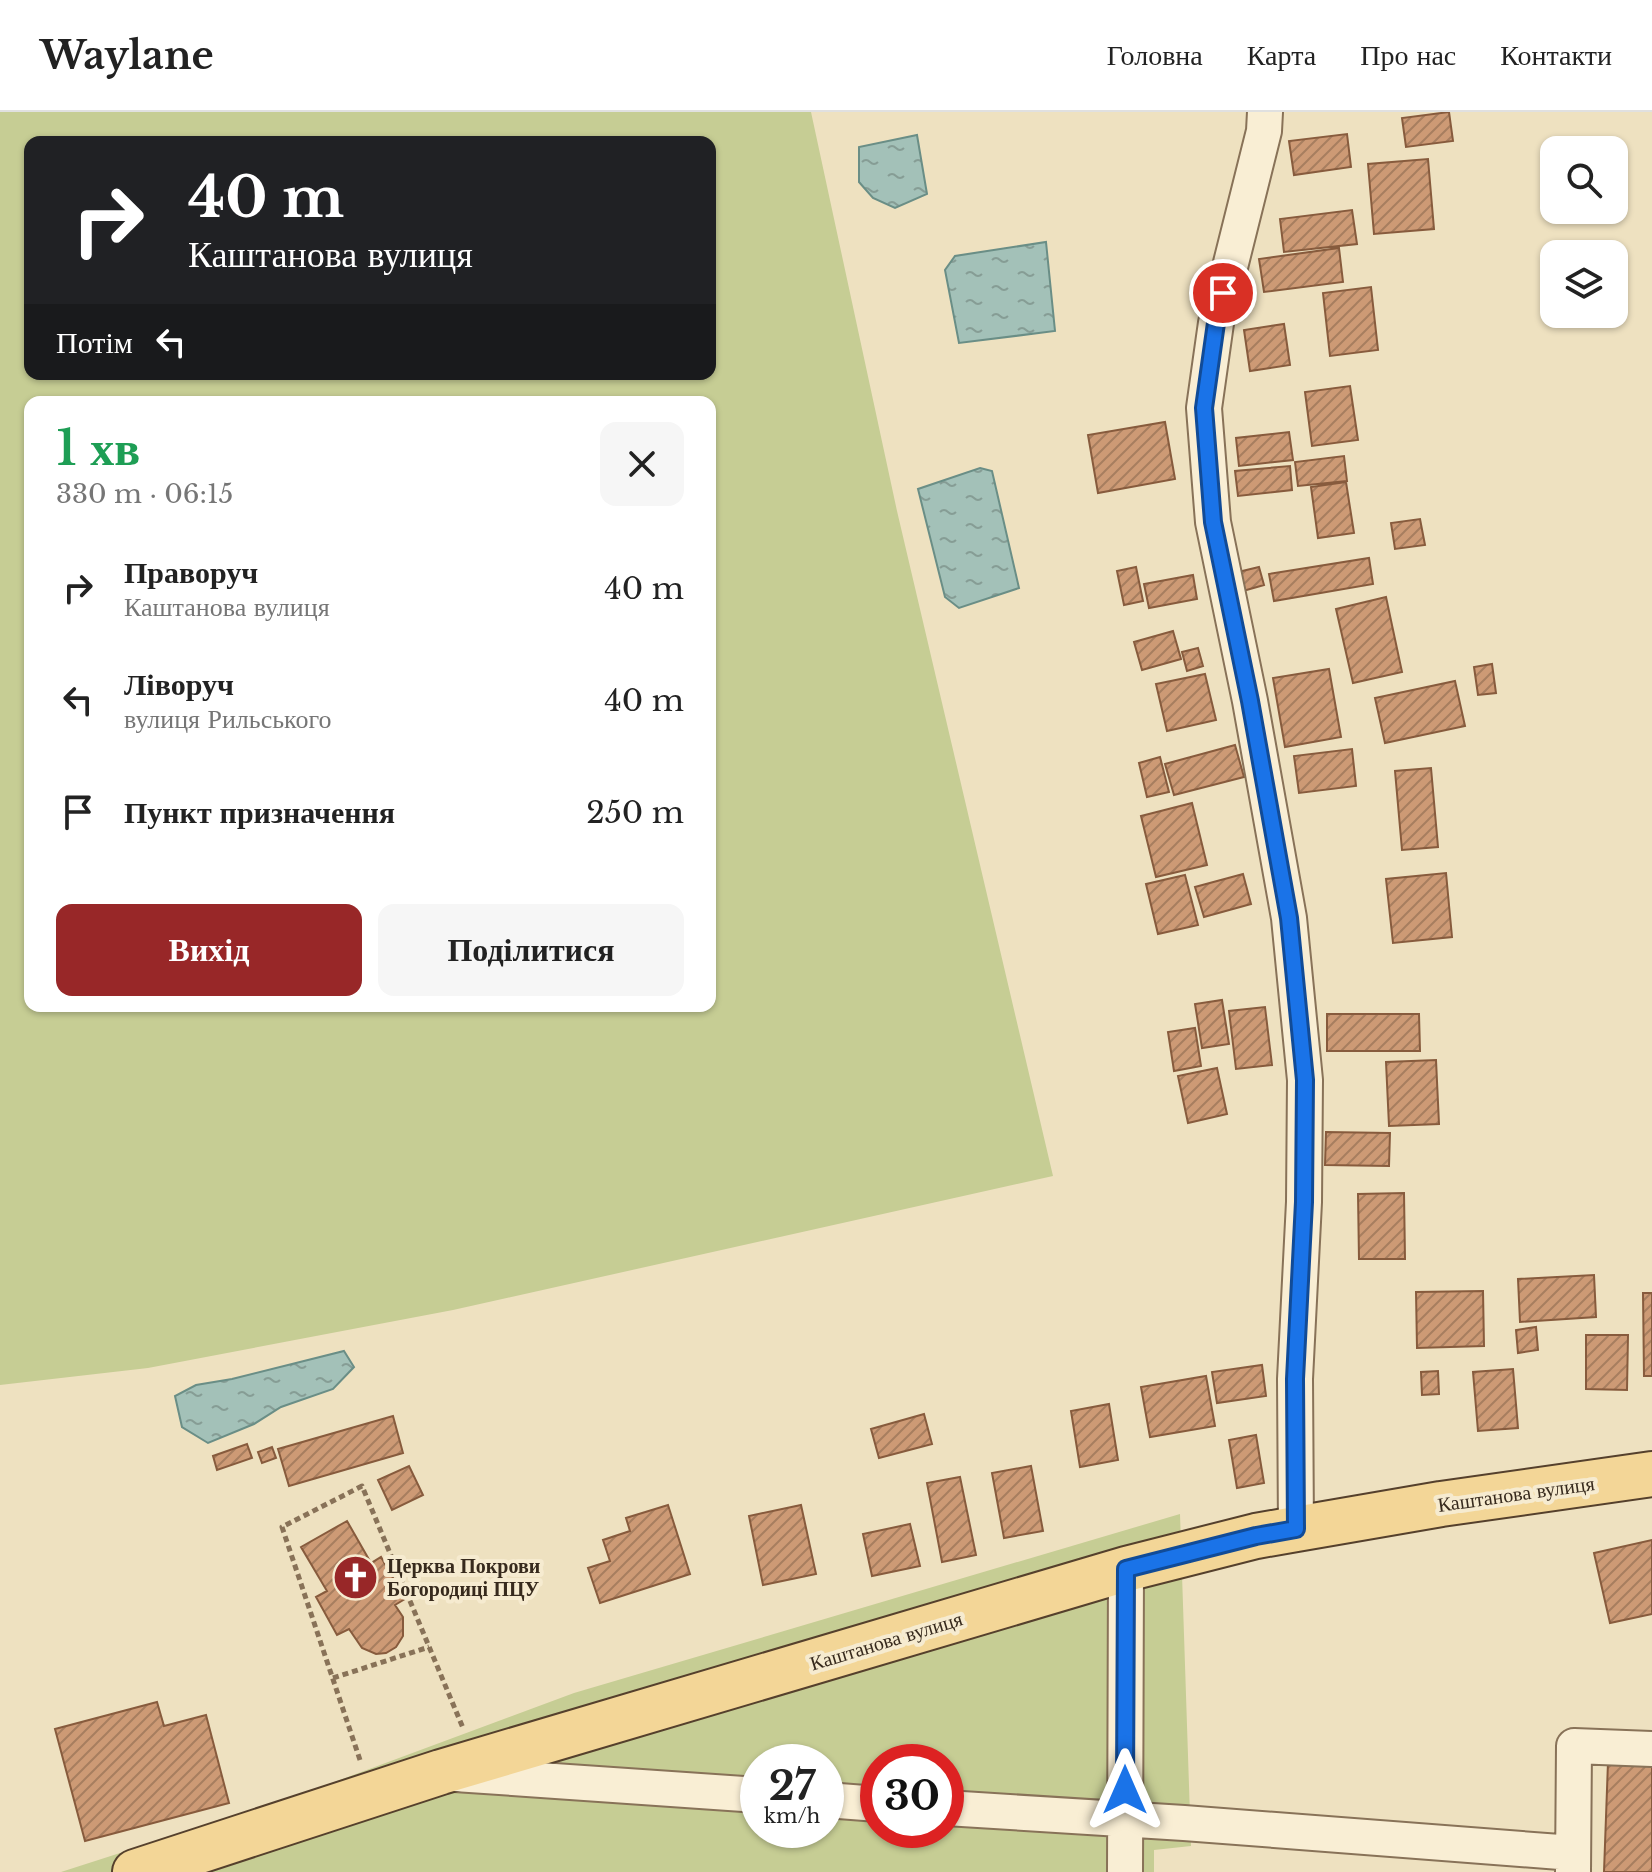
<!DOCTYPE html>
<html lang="uk">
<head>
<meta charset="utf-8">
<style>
	:root { --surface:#fff; --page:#f6f6f6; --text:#222; --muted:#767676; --line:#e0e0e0; --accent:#982728 }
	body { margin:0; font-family:"Libre Baskerville",serif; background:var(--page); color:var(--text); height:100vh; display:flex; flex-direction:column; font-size:30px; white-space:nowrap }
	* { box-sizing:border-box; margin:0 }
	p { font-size:26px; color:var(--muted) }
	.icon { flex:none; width:44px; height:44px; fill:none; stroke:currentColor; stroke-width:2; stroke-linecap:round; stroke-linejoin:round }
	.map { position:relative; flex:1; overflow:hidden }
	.side { position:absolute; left:24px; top:284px; width:692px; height:616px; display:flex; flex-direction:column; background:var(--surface); border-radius:16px; box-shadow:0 2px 6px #0004 }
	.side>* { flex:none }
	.hud { position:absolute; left:24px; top:24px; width:692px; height:244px; border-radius:16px; box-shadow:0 2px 6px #0004; background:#202124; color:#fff; overflow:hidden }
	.controls { position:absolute; left:1540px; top:24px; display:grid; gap:16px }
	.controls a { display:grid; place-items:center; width:88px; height:88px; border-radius:16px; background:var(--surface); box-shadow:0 2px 6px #0004; font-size:40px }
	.speed { position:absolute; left:740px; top:1632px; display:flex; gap:16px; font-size:40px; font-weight:700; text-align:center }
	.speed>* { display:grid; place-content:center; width:104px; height:104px; border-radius:50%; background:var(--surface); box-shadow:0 2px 6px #0004; line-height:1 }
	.speed small { font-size:20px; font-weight:400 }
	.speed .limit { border:12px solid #d22; background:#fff; color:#111 }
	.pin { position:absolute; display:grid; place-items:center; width:68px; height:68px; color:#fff; margin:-34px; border:4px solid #fff; border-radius:50%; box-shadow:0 2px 8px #0007 }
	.me { position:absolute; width:88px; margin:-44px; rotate:0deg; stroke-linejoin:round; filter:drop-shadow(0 0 6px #0008) }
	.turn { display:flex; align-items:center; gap:28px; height:168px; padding:0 32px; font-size:36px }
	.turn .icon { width:104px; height:104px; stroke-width:2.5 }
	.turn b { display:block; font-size:56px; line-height:68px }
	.then { display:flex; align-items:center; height:76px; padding:0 32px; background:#0003; gap:16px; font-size:30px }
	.round { display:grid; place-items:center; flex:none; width:84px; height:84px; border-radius:16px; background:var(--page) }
	.headline { display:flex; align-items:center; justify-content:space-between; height:136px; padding:0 32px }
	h1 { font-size:48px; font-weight:600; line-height:60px; color:#1e9e55 }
	.primary-button { display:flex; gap:16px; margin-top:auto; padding:16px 32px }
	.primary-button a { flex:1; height:92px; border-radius:16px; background:var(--accent); color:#fff; font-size:32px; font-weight:600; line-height:92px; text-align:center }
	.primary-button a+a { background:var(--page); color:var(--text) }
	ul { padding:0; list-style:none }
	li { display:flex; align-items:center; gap:24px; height:112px; padding:0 32px }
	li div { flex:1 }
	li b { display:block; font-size:30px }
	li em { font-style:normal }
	header { display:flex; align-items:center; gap:48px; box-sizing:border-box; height:112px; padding:0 40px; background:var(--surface); border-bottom:2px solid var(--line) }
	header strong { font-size:38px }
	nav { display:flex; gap:44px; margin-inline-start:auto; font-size:28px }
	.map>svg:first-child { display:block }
	.grass { fill:#c6cd94; fill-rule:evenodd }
	.water { fill:url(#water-ripples); stroke:#6a8e86; stroke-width:2 }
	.building { fill:url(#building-hatch); stroke:#875b3d; stroke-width:2 }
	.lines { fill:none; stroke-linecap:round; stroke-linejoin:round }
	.minor-casing { stroke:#887258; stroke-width:38 }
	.major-casing { stroke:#55402c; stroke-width:48 }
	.path { stroke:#887258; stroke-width:5; stroke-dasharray:6 4; stroke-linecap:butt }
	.minor { stroke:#f9eed4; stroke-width:34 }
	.major { stroke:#f3d697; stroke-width:44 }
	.route-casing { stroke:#114b97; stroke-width:20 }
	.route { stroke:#1a73e8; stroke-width:14 }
	.labels { text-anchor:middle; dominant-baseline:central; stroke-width:8; stroke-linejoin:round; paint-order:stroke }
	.street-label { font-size:20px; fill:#372a1d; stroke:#f6ebd0 }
	.poi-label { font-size:20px; font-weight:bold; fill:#372a1d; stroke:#f6ebd0; text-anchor:start }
</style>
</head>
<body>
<header>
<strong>Waylane</strong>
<nav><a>Головна</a><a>Карта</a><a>Про нас</a><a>Контакти</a></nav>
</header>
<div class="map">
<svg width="1652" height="1760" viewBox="0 0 1652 1760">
	<defs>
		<pattern id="water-ripples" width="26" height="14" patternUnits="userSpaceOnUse" patternTransform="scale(2)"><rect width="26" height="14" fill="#a3c1b8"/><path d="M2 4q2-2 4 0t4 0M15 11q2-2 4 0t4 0" fill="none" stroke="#869d95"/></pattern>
		<pattern id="building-hatch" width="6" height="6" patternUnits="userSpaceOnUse" patternTransform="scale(2)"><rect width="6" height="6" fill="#cd9a75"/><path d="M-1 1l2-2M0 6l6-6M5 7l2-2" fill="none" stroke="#a77e5f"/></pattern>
	</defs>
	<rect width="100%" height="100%" fill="#eee1c0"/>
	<path class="grass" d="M 0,0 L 811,0 L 897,399 L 1053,1064 L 453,1198 L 148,1256 L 0,1273 ZM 30,30 L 710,30 L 710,262 L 30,262 ZM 30,290 L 710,290 L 710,894 L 30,894 Z
		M 1180,1402 L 1191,1734 L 1154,1738 L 1154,1760 L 61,1760 L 294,1685 L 574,1581 ZM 758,1650 L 826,1650 L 826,1718 L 758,1718 ZM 878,1650 L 946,1650 L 946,1718 L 878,1718 Z"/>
	<path class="water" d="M 917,23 L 927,82 L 895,96 L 873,86 L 859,70 L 859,35 Z
		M 1046,130 L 1055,219 L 959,231 L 945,158 L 955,144 Z
		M 980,356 L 992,359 L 1019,476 L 959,496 L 945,485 L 918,377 Z
		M 344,1239 L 354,1255 L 333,1277 L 281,1295 L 254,1312 L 208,1331 L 182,1315 L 175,1284 L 196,1273 L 232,1267 Z"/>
	<path class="building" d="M 1449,0 L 1453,29 L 1406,35 L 1402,6 Z
		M 1347,22 L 1351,55 L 1294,63 L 1289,29 Z
		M 1428,47 L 1434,117 L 1374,122 L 1368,52 Z
		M 1352,98 L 1357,132 L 1284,140 L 1280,107 Z
		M 1339,136 L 1343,170 L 1264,180 L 1259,147 Z
		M 1371,175 L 1378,238 L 1330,244 L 1323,181 Z
		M 1284,212 L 1290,253 L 1250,259 L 1244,218 Z
		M 1350,274 L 1358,328 L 1312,334 L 1305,280 Z
		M 1165,310 L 1175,367 L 1098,381 L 1088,323 Z
		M 1289,320 L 1293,348 L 1239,354 L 1236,326 Z
		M 1344,344 L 1347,369 L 1298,374 L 1295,350 Z
		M 1290,354 L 1292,378 L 1238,384 L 1235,359 Z
		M 1346,370 L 1354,421 L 1318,426 L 1311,375 Z
		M 1420,407 L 1425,433 L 1395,437 L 1391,411 Z
		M 1369,446 L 1373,472 L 1274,489 L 1269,462 Z
		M 1136,455 L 1143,489 L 1124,493 L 1117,459 Z
		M 1259,455 L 1264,473 L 1243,479 L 1238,460 Z
		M 1193,463 L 1197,487 L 1149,496 L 1144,472 Z
		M 1386,485 L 1402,560 L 1353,571 L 1336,497 Z
		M 1173,519 L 1181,547 L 1142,558 L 1134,530 Z
		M 1198,536 L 1203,554 L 1187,559 L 1182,540 Z
		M 1492,552 L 1496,581 L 1478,583 L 1474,555 Z
		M 1329,557 L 1341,625 L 1285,635 L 1273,566 Z
		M 1205,562 L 1216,608 L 1167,619 L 1156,572 Z
		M 1455,569 L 1465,614 L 1385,631 L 1375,586 Z
		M 1235,633 L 1244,665 L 1174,683 L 1165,652 Z
		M 1352,637 L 1356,674 L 1299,681 L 1294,644 Z
		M 1160,645 L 1169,680 L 1147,685 L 1139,651 Z
		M 1431,656 L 1438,735 L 1402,738 L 1395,659 Z
		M 1192,691 L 1207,753 L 1156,765 L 1141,704 Z
		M 1446,761 L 1452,825 L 1393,831 L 1386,767 Z
		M 1243,762 L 1251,792 L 1204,805 L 1195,775 Z
		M 1185,763 L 1198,813 L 1158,822 L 1146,772 Z
		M 1222,888 L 1229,932 L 1202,936 L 1195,892 Z
		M 1265,895 L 1272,953 L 1236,957 L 1229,899 Z
		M 1327,902 L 1419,902 L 1420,939 L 1327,939 Z
		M 1195,916 L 1201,954 L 1174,959 L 1168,920 Z
		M 1436,948 L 1439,1012 L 1389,1014 L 1386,950 Z
		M 1217,956 L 1227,1002 L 1188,1011 L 1178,964 Z
		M 1326,1020 L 1390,1021 L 1389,1054 L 1325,1053 Z
		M 1404,1081 L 1405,1147 L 1359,1147 L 1358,1082 Z
		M 1594,1163 L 1596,1205 L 1520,1210 L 1518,1167 Z
		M 1483,1179 L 1484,1234 L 1417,1236 L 1416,1180 Z
		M 1643,1181 L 1652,1181 L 1652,1264 L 1644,1264 Z
		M 1536,1215 L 1538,1238 L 1518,1241 L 1516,1218 Z
		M 1586,1223 L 1628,1223 L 1627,1278 L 1586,1277 Z
		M 1262,1253 L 1266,1284 L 1217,1291 L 1212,1260 Z
		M 1513,1257 L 1518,1316 L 1478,1319 L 1473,1260 Z
		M 1438,1259 L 1439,1282 L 1422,1283 L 1421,1260 Z
		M 1206,1264 L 1215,1314 L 1150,1325 L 1141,1275 Z
		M 1109,1292 L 1118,1348 L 1080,1355 L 1071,1299 Z
		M 924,1302 L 932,1332 L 879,1346 L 871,1317 Z
		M 393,1304 L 403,1341 L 289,1374 L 278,1337 Z
		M 1256,1323 L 1264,1371 L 1237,1376 L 1229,1328 Z
		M 247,1332 L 252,1346 L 217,1358 L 213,1344 Z
		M 272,1335 L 276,1346 L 262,1351 L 258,1340 Z
		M 409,1354 L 423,1383 L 392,1398 L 378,1368 Z
		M 1031,1354 L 1043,1419 L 1004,1426 L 992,1361 Z
		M 960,1365 L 976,1443 L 942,1450 L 927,1371 Z
		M 668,1393 L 690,1462 L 600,1491 L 588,1456 L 610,1449 L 603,1428 L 630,1419 L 626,1406 Z
		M 801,1393 L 816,1462 L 763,1473 L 749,1404 Z
		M 347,1409 L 371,1451 L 381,1445 L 405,1487 L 395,1493 L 403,1505 L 403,1524 L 396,1535 L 386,1541 L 376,1542 L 362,1536 L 349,1517 L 337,1523 L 316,1485 L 327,1479 L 301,1435 Z
		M 910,1412 L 920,1454 L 872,1464 L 863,1422 Z
		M 1652,1428 L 1652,1502 L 1610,1511 L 1594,1441 Z
		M 157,1590 L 164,1614 L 206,1603 L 229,1691 L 85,1729 L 55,1617 Z
		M 1608,1650 L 1652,1652 L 1652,1760 L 1604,1760 Z"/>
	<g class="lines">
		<defs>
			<path id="minor" d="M 1265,0 L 1264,19 L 1216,211 L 1204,296 L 1213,410 L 1250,589 L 1289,806 L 1305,968 L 1304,1090 L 1295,1267 L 1296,1417
				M 455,1662 L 758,1683
				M 826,1688 L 878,1692
				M 946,1696 L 1184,1711 L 1573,1741
				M 1125,1760 L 1126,1457
				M 1573,1760 L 1574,1634 L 1652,1637"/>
			<path id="major" d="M 135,1760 L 441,1660 L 1126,1457 L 1256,1424 L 1296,1417 L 1441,1392 L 1652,1362"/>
		</defs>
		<use href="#minor" class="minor-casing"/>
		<use href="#major" class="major-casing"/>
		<path class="path" d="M 333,1566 L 429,1535
			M 360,1648 L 282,1415 L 362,1374 L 463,1616"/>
		<use href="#minor" class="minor"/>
		<use href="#major" class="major"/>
	</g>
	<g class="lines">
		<defs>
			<path id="route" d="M 1125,1678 L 1126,1457 L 1256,1424 L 1296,1417 L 1295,1267 L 1304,1090 L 1305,968 L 1289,806 L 1250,589 L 1213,410 L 1204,296 L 1216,211 L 1223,181"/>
		</defs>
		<use href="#route" class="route-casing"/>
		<use href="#route" class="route"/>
	</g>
	<defs>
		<symbol id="church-disc" viewBox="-11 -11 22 22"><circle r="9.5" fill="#982728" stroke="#f6ebd0"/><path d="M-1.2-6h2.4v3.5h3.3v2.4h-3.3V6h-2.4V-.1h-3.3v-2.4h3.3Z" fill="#fff"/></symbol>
	</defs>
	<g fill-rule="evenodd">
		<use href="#church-disc" x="330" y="1440" width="51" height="51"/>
	</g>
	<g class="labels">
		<g class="street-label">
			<text transform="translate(1516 1382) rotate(-8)">Каштанова вулиця</text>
			<text transform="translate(886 1529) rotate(-17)">Каштанова вулиця</text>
		</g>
		<g class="poi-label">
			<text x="387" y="1454">Церква Покрови<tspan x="387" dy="23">Богородиці ПЦУ</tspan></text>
		</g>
	</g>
</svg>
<div class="controls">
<a><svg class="icon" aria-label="search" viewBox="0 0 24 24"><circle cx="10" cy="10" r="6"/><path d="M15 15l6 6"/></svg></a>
<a><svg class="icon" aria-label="layers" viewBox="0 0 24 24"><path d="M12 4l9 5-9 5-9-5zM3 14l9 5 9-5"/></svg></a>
</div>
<div class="speed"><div>27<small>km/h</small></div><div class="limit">30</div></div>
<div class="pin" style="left:1223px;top:181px;background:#d93025"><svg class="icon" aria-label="arrive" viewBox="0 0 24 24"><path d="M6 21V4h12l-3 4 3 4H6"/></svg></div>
<svg class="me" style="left:1125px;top:1678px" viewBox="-20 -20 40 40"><path d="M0-17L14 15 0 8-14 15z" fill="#1a73e8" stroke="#fff" stroke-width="4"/></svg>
<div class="hud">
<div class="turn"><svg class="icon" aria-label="right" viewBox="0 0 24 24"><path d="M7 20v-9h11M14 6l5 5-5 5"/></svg><div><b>40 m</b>Каштанова вулиця</div></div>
<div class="then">Потім<svg class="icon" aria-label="left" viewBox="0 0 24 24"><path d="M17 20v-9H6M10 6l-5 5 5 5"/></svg></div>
</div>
<section class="side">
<div class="headline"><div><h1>1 хв</h1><p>330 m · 06:15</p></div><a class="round"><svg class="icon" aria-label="close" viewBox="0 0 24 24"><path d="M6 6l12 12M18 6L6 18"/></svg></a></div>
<ul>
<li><svg class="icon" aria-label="right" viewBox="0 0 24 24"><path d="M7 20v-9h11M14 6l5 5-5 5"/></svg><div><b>Праворуч</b><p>Каштанова вулиця</p></div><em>40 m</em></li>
<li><svg class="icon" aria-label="left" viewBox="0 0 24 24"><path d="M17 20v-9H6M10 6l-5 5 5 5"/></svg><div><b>Ліворуч</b><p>вулиця Рильського</p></div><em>40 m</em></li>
<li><svg class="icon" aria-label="arrive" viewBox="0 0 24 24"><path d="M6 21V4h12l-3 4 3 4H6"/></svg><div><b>Пункт призначення</b></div><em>250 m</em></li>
</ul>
<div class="primary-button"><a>Вихід</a><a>Поділитися</a></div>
</section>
</div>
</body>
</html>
